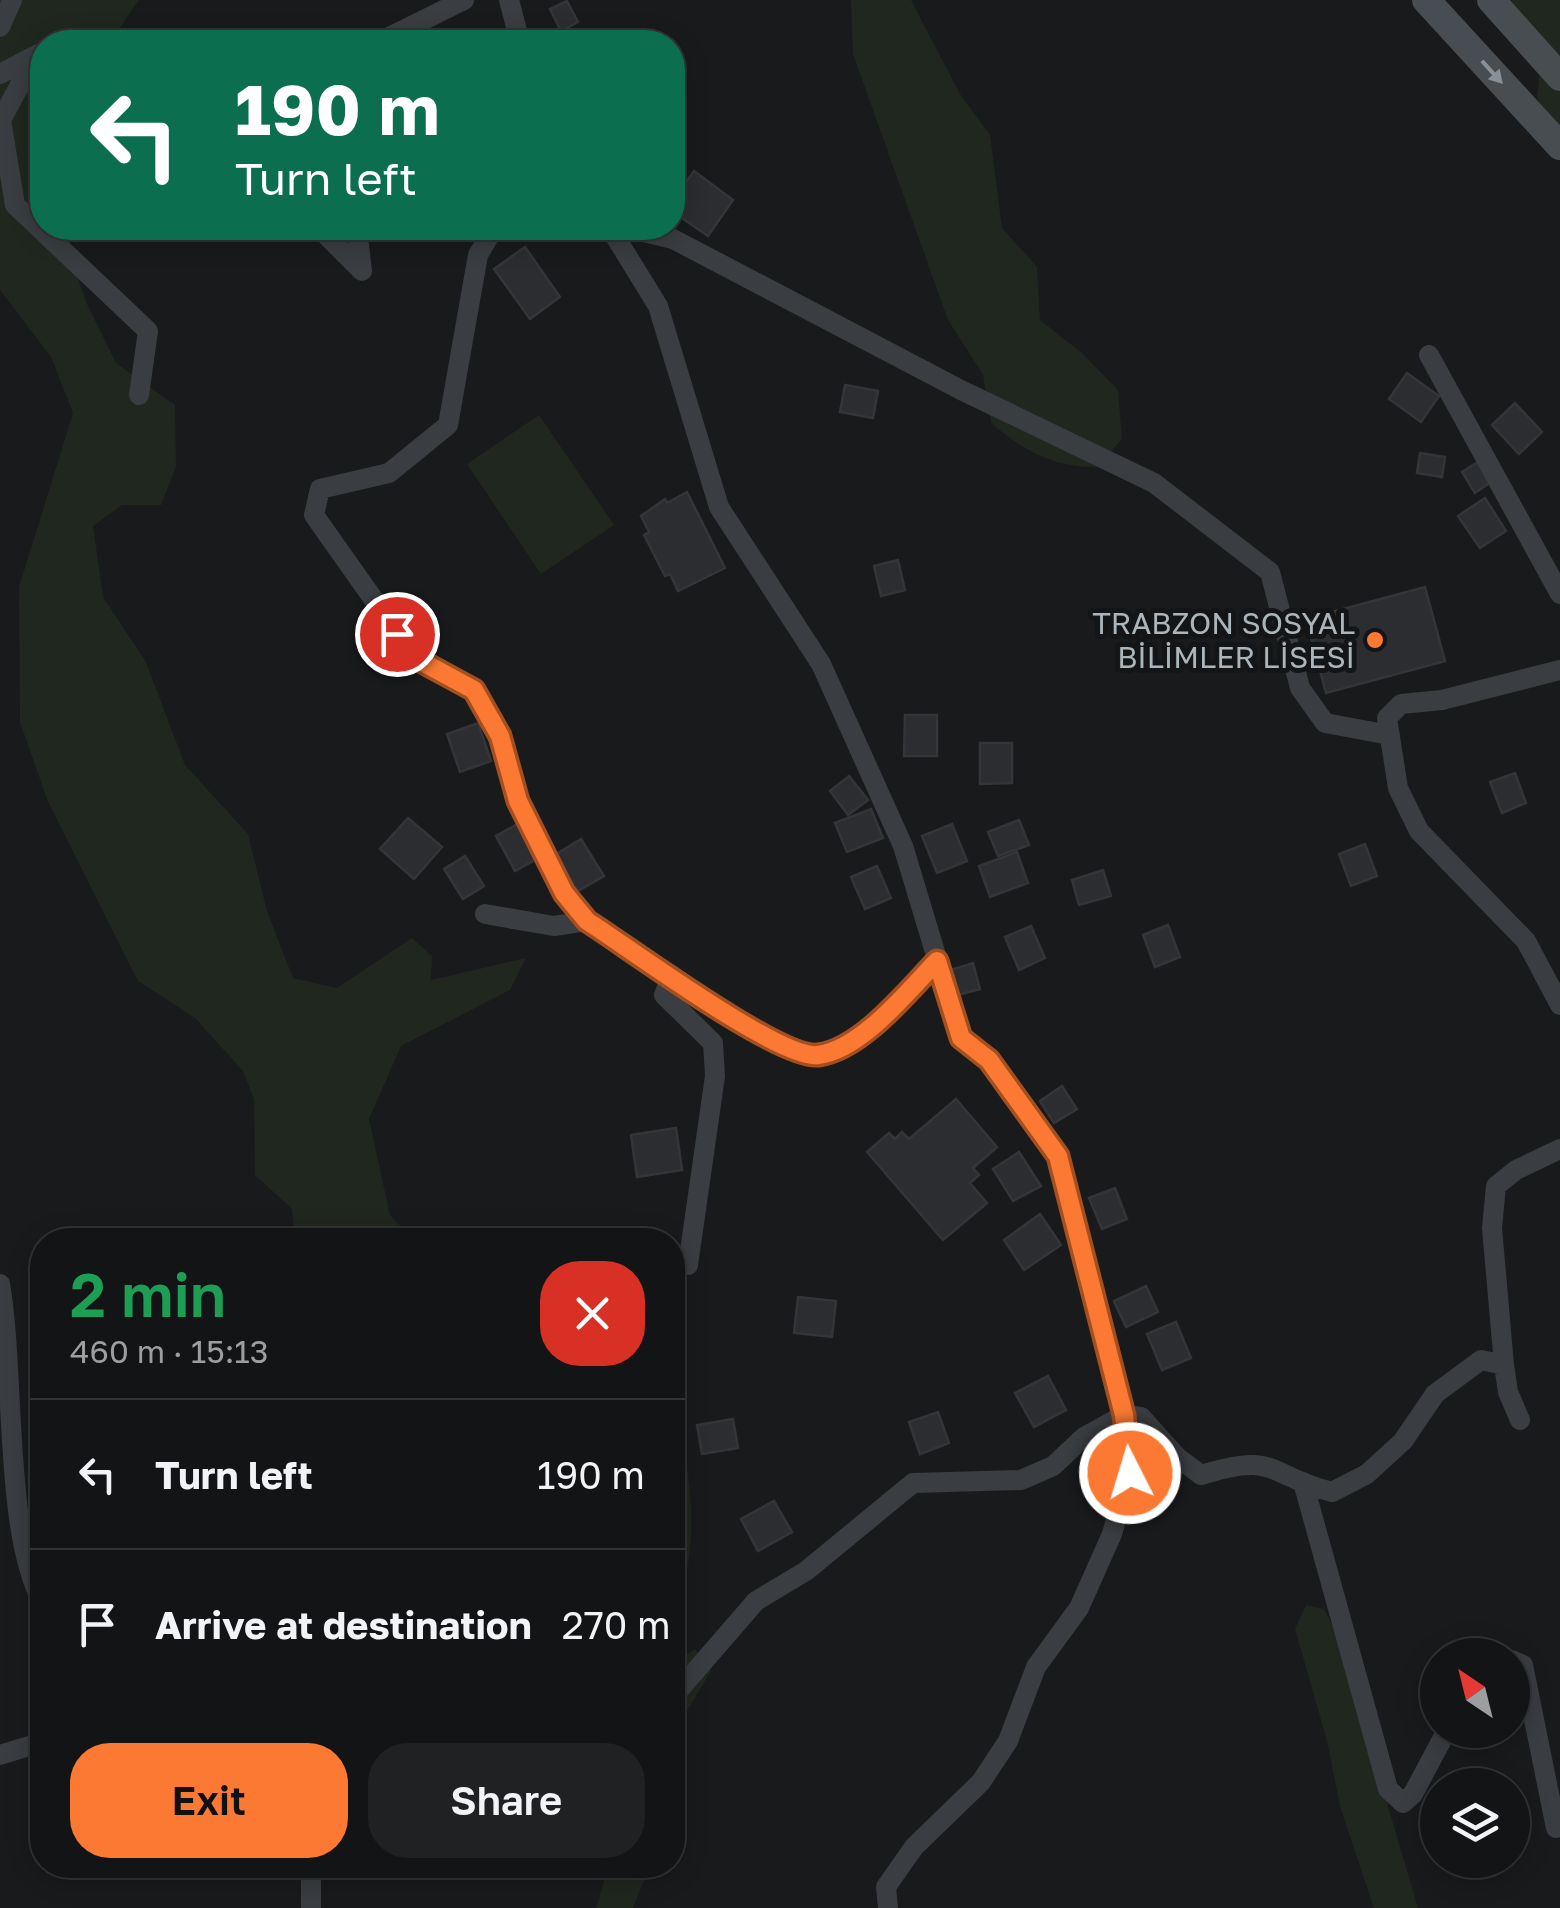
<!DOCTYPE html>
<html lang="en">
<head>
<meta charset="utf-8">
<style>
	:root { --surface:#131415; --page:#202122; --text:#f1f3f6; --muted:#9d9ea0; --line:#323334; --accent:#fb7932 }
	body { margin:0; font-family:"Golos Text",sans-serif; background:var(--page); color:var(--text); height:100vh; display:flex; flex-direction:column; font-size:38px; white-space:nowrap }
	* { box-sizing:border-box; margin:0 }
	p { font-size:32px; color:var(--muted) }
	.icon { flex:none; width:55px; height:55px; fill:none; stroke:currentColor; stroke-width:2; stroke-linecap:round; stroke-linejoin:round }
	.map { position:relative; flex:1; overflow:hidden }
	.panel { position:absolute; left:30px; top:1228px; width:655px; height:650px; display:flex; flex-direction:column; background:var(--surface); border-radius:40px; box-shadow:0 5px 25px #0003,0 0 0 2px var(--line) }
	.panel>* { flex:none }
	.guide { position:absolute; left:30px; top:30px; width:655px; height:210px; border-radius:40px; box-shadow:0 5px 25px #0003,0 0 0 2px var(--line); background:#0b6e4f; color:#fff; overflow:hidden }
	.needle { width:65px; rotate:325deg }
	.tools { position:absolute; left:1420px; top:1638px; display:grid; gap:20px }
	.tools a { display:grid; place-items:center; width:110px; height:110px; border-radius:50%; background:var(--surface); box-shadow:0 5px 25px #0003,0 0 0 2px var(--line); font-size:50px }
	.pin { position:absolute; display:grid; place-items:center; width:85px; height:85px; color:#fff; margin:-42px; border:5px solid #fff; border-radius:50%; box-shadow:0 2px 10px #0007 }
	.me { position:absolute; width:110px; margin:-55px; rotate:355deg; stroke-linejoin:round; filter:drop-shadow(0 0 8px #0008) }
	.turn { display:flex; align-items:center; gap:35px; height:210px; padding:0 40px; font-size:45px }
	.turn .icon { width:130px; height:130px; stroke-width:2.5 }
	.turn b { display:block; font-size:70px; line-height:85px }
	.round { display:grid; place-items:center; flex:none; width:105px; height:105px; border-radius:40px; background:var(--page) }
	.head { display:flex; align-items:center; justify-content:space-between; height:170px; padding:0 40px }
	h1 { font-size:60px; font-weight:600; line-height:75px; color:#1e9e55 }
	.button { display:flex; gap:20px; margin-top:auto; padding:20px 40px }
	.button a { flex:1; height:115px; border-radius:40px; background:var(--accent); color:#111; font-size:40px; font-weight:600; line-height:115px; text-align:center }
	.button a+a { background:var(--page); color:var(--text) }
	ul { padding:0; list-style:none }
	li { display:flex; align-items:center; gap:30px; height:150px; padding:0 40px; border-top:2px solid var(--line) }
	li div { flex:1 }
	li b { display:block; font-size:38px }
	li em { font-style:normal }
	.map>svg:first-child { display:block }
	.green { fill:#20271f }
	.building { fill:#2c2d30; stroke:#333538; stroke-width:2.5 }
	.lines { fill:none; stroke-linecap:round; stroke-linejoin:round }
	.street { stroke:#3a3d41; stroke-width:20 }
	.secondary { stroke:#484d51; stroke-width:28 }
	.oneway { fill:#889197 }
	.route-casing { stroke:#a34f20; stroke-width:25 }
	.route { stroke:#fb7932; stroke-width:18 }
	.poi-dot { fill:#fb7932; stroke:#141517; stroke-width:4 }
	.labels { text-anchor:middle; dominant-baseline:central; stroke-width:10; stroke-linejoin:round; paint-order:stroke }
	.poi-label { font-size:30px; fill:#abb6bc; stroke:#141517; text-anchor:end }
</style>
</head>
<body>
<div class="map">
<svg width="1560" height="1908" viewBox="0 0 1560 1908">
	<rect width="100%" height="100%" fill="#191a1c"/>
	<path class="green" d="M 0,0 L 139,0 L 110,42 L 42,42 L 42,228 L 61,228 L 86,302 L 116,363 L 175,405 L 176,467 L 161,505 L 122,505 L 93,526 L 103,597 L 146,662 L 185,765 L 248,834 L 267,911 L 293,978 L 337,988 L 412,938 L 432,956 L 431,980 L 526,958 L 510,990 L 401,1046 L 369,1119 L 390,1215 L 414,1240 L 295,1240 L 292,1209 L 255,1175 L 254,1099 L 243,1071 L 195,1018 L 138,981 L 47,799 L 20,722 L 19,587 L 73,413 L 51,357 L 0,290 Z
		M 851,0 L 911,0 L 960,94 L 990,135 L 1002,228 L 1037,267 L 1040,320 L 1082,353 L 1118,390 L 1122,439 L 1097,467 C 1053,467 1024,451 991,423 L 983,375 L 948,320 L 853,54 Z
		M 1508,0 L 1560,0 L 1560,146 L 1536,110 L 1542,48 Z
		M 539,415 L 614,525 L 541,574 L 467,464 Z
		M 684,1450 C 694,1503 697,1562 673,1612 L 673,1452 Z
		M 1306,1605 L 1324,1609 L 1338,1637 L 1418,1908 L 1374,1908 L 1340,1806 L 1327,1741 L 1295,1629 Z
		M 695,1649 L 711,1671 L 674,1732 L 676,1802 L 673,1811 L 673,1657 L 679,1660 Z
		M 609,1865 L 650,1865 L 633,1908 L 596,1908 Z"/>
	<path class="building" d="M 567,1 L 578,22 L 561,31 L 550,9 Z
		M 694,171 L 733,200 L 708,236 L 672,211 L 672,201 Z
		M 525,247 L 560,297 L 530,319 L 494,269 Z
		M 1407,373 L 1439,396 L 1421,422 L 1389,399 Z
		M 845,385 L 878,391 L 873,418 L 840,412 Z
		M 1515,403 L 1542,432 L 1519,454 L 1492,425 Z
		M 1420,453 L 1445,457 L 1442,477 L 1417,473 Z
		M 1478,462 L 1491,482 L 1475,493 L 1462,472 Z
		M 687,492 L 725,568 L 678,591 L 670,574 L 665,576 L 644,535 L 649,532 L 641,516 L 665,499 L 667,503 Z
		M 1485,498 L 1506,531 L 1480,548 L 1458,516 Z
		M 898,560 L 905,590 L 881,596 L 874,566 Z
		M 1425,587 L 1445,661 L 1326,693 L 1306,619 Z
		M 905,715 L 937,715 L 937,756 L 904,756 Z
		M 478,723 L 491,761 L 460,772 L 447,734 Z
		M 980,743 L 1012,743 L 1012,783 L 980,784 Z
		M 1515,773 L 1526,803 L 1502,813 L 1490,782 Z
		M 849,776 L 868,800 L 848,815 L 830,791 Z
		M 871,809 L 883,838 L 847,852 L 835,823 Z
		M 408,818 L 442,847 L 414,879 L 380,849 Z
		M 1019,820 L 1029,845 L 998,856 L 988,832 Z
		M 523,821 L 542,856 L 515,871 L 496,836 Z
		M 952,824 L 967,861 L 937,873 L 922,836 Z
		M 581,839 L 604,876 L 578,891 L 555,855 Z
		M 1365,844 L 1377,876 L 1351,886 L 1339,854 Z
		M 1017,852 L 1028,883 L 990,897 L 979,866 Z
		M 465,856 L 484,886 L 463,899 L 444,869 Z
		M 877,866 L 891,898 L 865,909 L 851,877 Z
		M 1103,870 L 1111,896 L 1079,905 L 1072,880 Z
		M 1168,925 L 1180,957 L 1155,967 L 1143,935 Z
		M 1031,926 L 1045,958 L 1019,970 L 1005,937 Z
		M 973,963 L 980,989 L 954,996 L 947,971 Z
		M 1062,1086 L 1077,1109 L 1054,1123 L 1040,1101 Z
		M 956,1099 L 997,1147 L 973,1168 L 979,1175 L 970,1183 L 987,1203 L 943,1240 L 867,1152 L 889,1133 L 895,1139 L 902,1132 L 909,1139 Z
		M 676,1128 L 682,1170 L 637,1177 L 631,1135 Z
		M 1019,1152 L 1041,1186 L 1013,1201 L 993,1169 Z
		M 1115,1188 L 1127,1219 L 1102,1229 L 1089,1198 Z
		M 1040,1214 L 1061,1245 L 1024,1270 L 1004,1240 Z
		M 1146,1286 L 1158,1312 L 1126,1327 L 1114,1301 Z
		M 798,1297 L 836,1301 L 832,1337 L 794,1333 Z
		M 1176,1322 L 1191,1358 L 1162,1370 L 1147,1334 Z
		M 1048,1376 L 1066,1410 L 1034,1427 L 1015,1393 Z
		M 938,1412 L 949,1443 L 920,1454 L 909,1422 Z
		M 733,1419 L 738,1448 L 702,1454 L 697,1425 Z
		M 774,1501 L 792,1532 L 758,1551 L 741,1519 Z"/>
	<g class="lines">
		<path class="street" d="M 509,0 L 520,42
			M 0,27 L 12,0
			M 77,42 L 84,42
			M 379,42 L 464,0
			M 42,53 L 36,55 L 1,120 L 15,205 L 148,331 L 139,395
			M 0,74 L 34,56
			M 319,228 L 362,271 L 357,228
			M 494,228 L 478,255 L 448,425 L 389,473 L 320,489 L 314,515 L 415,658 L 474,691 L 500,736 L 518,801 L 564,893 L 587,921 C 627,947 780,1060 818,1055 C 861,1050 908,991 937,961
			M 610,228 L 658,306 L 719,507 L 821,664 L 903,846 L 961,1038 L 989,1060 L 1058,1155 L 1124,1415 L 1129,1473 L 1112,1534 L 1079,1608 L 1036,1667 L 1008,1741 L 981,1782 L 914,1847 L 886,1887 L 888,1908
			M 627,228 L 673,239 L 961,390 L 1154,483 L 1270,572 L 1300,688 L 1325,723 L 1390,735
			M 1429,355 L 1560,594
			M 1560,670 L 1442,700 L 1401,704 L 1387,718 L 1398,788 L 1419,831 L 1526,941 L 1560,1005
			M 485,914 L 554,926 L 587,921
			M 672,975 L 664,995 L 713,1043 L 715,1076 L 688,1265
			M 0,1284 C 15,1369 4,1532 42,1601
			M 1504,1365 L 1492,1228 L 1496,1186 L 1516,1170 L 1560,1149
			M 1303,1482 L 1388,1789 L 1403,1803 L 1413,1794 L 1447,1730
			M 1512,1660 L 1523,1665 L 1556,1828
			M 672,1698 L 756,1601 L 806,1571 L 913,1483 L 1021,1480 L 1053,1466 L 1084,1437 L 1124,1415 L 1141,1417 L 1177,1457 L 1201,1475 C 1277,1451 1266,1475 1332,1492 L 1367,1474 L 1403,1441 L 1435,1394 L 1481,1360 L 1504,1365 L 1508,1392 L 1520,1420
			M 0,1755 L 42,1742
			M 311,1865 L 311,1908"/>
		<path class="secondary" d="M 1426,0 L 1560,146
			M 1491,0 L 1560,77"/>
	</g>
	<defs><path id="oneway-solid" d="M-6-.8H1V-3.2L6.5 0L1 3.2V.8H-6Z" transform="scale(2.5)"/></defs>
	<use class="oneway" href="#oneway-solid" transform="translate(1492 72) rotate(48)"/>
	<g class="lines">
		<defs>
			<path id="route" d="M 397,634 L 415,658 L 474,690 L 500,736 L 518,801 L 564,893 L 587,921 C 628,947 780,1060 818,1055 C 861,1050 908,991 937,961 L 961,1038 L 989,1060 L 1058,1156 L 1124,1415 L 1130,1473"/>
		</defs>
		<use href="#route" class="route-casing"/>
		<use href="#route" class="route"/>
	</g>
	<circle class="poi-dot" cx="1375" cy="640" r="10"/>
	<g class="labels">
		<g class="poi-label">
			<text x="1355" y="623">TRABZON SOSYAL<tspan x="1355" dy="34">BİLİMLER LİSESİ</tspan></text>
		</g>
	</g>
</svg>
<div class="tools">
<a><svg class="needle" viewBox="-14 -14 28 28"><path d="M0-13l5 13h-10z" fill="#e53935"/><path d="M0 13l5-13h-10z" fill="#9d9ea0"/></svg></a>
<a><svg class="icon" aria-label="layers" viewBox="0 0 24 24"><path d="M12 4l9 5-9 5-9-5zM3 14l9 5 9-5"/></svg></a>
</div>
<div class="pin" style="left:397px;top:634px;background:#d93025"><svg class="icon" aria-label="arrive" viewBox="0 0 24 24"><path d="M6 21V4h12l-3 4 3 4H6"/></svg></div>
<svg class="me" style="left:1130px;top:1473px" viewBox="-20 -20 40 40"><circle r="17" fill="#fb7932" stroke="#fff" stroke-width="3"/><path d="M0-11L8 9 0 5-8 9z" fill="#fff"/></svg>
<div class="guide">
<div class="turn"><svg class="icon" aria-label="left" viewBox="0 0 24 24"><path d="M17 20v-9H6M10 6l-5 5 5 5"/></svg><div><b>190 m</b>Turn left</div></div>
</div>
<section class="panel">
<div class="head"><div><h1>2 min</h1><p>460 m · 15:13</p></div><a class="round" style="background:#d93025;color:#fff"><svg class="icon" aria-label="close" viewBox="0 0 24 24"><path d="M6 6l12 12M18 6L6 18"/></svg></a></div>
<ul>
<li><svg class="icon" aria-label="left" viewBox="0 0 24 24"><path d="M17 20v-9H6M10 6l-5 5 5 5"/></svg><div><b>Turn left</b></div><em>190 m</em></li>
<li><svg class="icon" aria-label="arrive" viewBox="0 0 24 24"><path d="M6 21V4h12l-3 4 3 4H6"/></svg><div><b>Arrive at destination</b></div><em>270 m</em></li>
</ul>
<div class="button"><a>Exit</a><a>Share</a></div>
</section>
</div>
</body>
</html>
